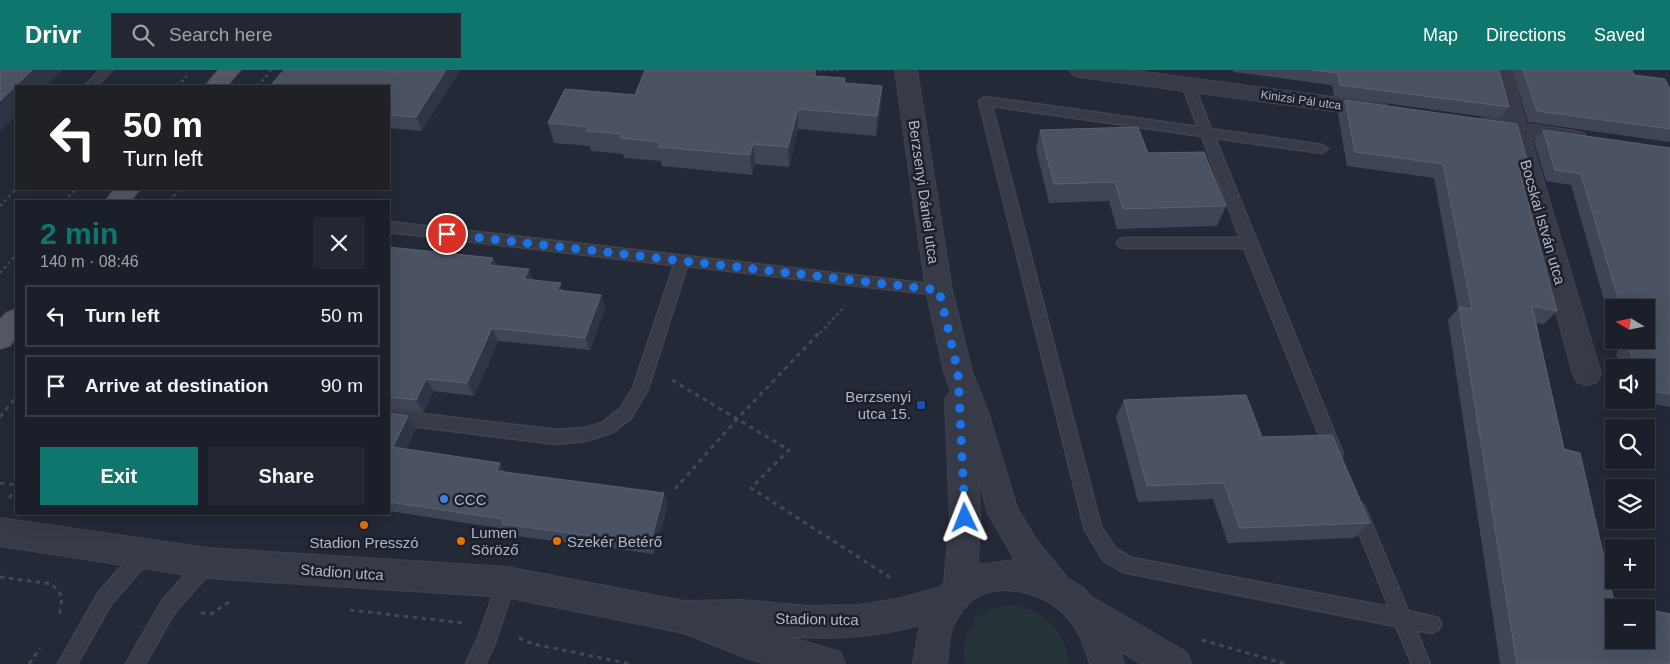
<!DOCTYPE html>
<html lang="en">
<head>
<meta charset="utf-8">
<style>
	:root { --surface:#1b1f29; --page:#242731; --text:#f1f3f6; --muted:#a0a2a8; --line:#393d46; --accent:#0f766e }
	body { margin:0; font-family:Helvetica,sans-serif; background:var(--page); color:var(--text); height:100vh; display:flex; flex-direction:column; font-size:19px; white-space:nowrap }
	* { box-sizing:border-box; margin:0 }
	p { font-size:16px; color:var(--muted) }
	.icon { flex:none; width:28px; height:28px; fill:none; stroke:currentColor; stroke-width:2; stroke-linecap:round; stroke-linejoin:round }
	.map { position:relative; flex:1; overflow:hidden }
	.side { position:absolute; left:15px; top:130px; width:375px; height:315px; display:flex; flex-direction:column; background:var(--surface); border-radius:0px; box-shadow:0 5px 20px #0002,0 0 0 1px var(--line) }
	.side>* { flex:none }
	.guide { position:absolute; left:15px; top:15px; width:375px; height:105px; border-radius:0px; box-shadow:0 5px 20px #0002,0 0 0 1px var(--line); background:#202124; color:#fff; overflow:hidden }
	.needle { width:32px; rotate:280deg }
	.tools { position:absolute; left:1605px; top:229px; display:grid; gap:10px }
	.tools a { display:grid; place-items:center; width:50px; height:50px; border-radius:0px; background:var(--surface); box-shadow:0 5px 20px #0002,0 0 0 1px var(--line); font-size:25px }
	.pin { position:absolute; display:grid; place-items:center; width:42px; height:42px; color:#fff; margin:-21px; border:2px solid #fff; border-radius:50%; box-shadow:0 1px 5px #0007 }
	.me { position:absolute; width:55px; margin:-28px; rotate:358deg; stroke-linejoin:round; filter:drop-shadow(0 0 4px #0008) }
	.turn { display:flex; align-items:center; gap:18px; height:105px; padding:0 25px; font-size:22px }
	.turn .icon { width:65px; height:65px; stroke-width:2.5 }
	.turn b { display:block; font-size:35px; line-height:42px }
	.round { display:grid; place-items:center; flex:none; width:52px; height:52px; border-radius:0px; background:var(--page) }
	.headline { display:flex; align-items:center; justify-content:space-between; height:85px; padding:0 25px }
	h1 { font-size:30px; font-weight:600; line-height:38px; color:var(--accent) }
	.cta { display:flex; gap:10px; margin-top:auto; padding:10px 25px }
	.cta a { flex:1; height:58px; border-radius:0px; background:var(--accent); color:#fff; font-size:20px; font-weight:600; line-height:58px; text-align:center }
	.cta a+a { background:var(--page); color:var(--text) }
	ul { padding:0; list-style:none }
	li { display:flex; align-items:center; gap:15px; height:62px; margin:0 10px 8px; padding:0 15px; border:2px solid var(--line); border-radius:0px }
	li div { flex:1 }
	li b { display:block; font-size:19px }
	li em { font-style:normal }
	header { display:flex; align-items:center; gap:30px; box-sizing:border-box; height:70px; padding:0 25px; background:var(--accent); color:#fff }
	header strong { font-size:24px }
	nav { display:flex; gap:28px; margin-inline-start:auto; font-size:18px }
	.search { width:350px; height:45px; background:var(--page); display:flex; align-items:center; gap:12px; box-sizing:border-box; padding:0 18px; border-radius:0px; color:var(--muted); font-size:19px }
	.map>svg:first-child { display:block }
	.green { fill:#263338 }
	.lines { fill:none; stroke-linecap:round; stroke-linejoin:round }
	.service-casing { stroke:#404450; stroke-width:3 }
	.minor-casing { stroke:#404450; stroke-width:2 }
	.primary-casing { stroke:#404450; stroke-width:2 }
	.path-far1 { stroke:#3e4c50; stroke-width:2.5; stroke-dasharray:3 3; stroke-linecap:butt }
	.path { stroke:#3e4c50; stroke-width:3; stroke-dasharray:4.5 4.5; stroke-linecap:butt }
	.service { fill:#373b47; fill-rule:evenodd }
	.minor { fill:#373b47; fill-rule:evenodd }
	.primary { fill:#555a67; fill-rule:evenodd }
	.wall { fill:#3f4555 }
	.shaded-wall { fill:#2f3544 }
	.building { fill:#4b5261; stroke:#5b6170 }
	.route { stroke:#1a73e8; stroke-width:9; stroke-dasharray:0 16.2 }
	.transit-dot { fill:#1a4fb4; stroke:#1c202c; stroke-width:2 }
	.shop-dot { fill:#3f7fe0; stroke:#1c202c; stroke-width:2 }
	.food-dot { fill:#e8710a; stroke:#1c202c; stroke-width:2 }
	.labels { text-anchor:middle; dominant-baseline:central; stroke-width:5; stroke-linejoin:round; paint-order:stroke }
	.far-street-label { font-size:12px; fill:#b2b6c3; stroke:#1c202c }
	.street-label { font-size:15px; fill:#b2b6c3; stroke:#1c202c }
	.poi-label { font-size:15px; fill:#b2b6c3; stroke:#1c202c; text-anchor:start }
</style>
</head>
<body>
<header>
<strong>Drivr</strong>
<div class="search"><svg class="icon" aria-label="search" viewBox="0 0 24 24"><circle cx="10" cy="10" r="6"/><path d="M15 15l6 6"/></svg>Search here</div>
<nav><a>Map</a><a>Directions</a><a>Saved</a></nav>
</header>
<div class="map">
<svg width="1670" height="594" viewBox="0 0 1670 594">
	<rect width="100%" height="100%" fill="#242937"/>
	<path class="green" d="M 1013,535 C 1048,542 1063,559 1070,594 L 965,594 C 958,570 973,543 997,537 C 1002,536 1008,536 1013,535 Z"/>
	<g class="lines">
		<defs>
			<path id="service" d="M 100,0 L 112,0 L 97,16 L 85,16 Z
				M 1188,11 L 1194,15 L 1211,59 L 1322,75 L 1328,79 L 1322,83 L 1215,68 L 1343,384 L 1341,389 L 1335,391 L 1329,389 L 1244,178 L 1124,178 L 1119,176 L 1117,173 L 1119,170 L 1124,168 L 1240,168 L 1202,66 L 992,36 L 1101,457 L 1116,479 L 1132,488 L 1389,537 L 1350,440 L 1352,435 L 1358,432 L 1364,435 L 1408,541 L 1438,548 L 1441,554 L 1438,560 L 1432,563 L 1416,560 L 1430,594 L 1412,594 L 1396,556 L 1123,502 L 1104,491 L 1085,460 L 979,31 L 985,27 L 1198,57 L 1182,15 Z
				M 389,152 L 939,215 L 944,216 L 946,220 L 944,224 L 939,225 L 687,196 L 648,319 L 631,348 L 613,362 L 585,371 L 557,374 L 389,353 L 389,340 L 557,360 L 585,358 L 602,353 L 620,339 L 633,318 L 674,195 L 389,162 Z
				M 143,477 L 149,479 L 152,485 L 149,491 L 111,534 L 77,594 L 58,594 L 99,522 L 137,479 Z
				M 207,485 L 213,487 L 216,493 L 213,499 L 174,543 L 145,594 L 126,594 L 162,531 L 201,487 Z
				M 506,504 L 512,506 L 515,512 L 494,575 L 485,594 L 466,594 L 477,571 L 500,506 Z"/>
			<path id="minor" d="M 895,0 L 917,0 L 952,220 L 972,302 L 989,345 L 1017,438 L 1038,472 L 1067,508 L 1084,518 L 1090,526 L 1186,582 L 1191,594 L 1142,594 L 1120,581 L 1124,594 L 1090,594 C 1084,574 1077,555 1061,541 C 1037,519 990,510 966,536 C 961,541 956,550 953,556 C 948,566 949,583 947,594 L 913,594 L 920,555 C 876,567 832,570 787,566 L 840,582 L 845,594 L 768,594 L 744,587 L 684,563 L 506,527 L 207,508 L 0,476 L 0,448 L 207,478 L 506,497 L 684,531 L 740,530 L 808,536 L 860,535 L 902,528 L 941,517 L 944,513 L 950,448 L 945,329 L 951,320 L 944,302 L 926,220 ZM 978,407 L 988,443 L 1015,490 L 978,495 L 980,448 Z
				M 1069,0 L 1129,0 L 1378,33 L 1386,35 L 1389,40 L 1386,45 L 1378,47 L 1080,7 L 1073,5 Z
				M 1489,0 L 1511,0 L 1526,54 L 1576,61 L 1584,63 L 1587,68 L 1584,73 L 1576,75 L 1531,69 L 1601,304 L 1597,312 L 1587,315 L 1577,312 L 1573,304 L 1508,66 L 1475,60 L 1472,55 L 1475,50 L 1483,48 L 1503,51 Z"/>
			<path id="primary" d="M 218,0 L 241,0 L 227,16 L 205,16 Z
				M 114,119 L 140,119 L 131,131 L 105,131 Z
				M 16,239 L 16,267 L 10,276 L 0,279 L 0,249 L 7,242 Z"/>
		</defs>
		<use href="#service" class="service-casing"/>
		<use href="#minor" class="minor-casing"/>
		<use href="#primary" class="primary-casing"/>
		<path class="path-far1" d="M 806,0 L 839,0
			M 177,16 L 187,6
			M 258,16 L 271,0
			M 64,131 L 76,119
			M 170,131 L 179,119
			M 0,136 L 16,119
			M 0,203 L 16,185
			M 820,263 L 845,236"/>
		<path class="path" d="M 672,310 L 789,380 L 751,418 L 891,508
			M 0,347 L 16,327
			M 0,413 L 16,415
			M 675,419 L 738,348 L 821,261
			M 9,428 L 16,419
			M 0,507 L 52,514 L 62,526 L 60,543 L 64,542
			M 350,540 L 463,553
			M 201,543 L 211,544 L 230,531
			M 519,568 L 533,574 L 631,594
			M 1202,570 L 1286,594
			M 29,594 L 40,578"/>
		<use href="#service" class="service"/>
		<use href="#minor" class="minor"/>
		<use href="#primary" class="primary"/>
	</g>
	<path class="wall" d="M 460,0 L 422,61 L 389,58 L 389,16 Z
		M 645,0 L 816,0 L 816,6 L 845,13 L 882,16 L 881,36 L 876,66 L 798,59 L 789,97 L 755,94 L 752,105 L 662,96 L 661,91 L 624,88 L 623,84 L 591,81 L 590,76 L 554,73 L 548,53 L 635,25 Z
		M 1233,0 L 1499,0 L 1509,37 L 1500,49 L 1334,26 L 1332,15 L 1233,2 Z
		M 1512,0 L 1632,0 L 1634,5 L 1670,18 L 1670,72 L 1528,52 Z
		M 1345,30 L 1528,93 L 1520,103 L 1557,241 L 1544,254 L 1536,253 L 1564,379 L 1614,531 L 1670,594 L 1500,594 L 1448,250 L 1458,238 L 1434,108 L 1347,96 L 1338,44 Z
		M 1040,60 L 1148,83 L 1226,136 L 1217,156 L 1117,159 L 1109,131 L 1049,133 L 1036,79 Z
		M 1543,60 L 1670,78 L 1670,337 L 1633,330 L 1646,330 L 1646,298 L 1620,298 L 1616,284 L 1618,282 L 1615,270 L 1646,270 L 1646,238 L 1614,238 L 1614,265 L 1571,115 L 1546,111 L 1534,71 Z
		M 389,177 L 493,188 L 497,196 L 564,221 L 601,225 L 605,238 L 590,280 L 498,271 L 474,326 L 434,321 L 424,342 L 389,339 Z
		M 1124,330 L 1262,367 L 1370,453 L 1354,468 L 1228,473 L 1213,429 L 1138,432 L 1116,347 Z
		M 389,343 L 408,346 L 416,358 L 406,379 L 506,403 L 668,434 L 654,484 L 509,465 L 505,459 L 389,441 Z"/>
	<path class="shaded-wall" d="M 32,0 L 63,0 L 46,16 L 16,16 L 16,46 L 0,62 L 0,31 Z
		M 446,0 L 460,0 L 422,61 L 416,47 Z
		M 882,16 L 881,36 L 876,66 L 877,46 Z
		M 798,39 L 798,59 L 789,97 L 788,77 Z
		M 753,74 L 755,94 L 752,105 L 750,85 Z
		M 493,188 L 499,201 L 489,195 Z
		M 529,199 L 534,212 L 524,209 Z
		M 561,213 L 565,226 L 557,220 Z
		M 601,225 L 605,238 L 590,280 L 585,268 Z
		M 492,258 L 498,271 L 474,326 L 467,313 Z
		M 426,309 L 434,321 L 424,342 L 416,330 Z
		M 408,346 L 416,358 L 401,389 L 393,377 Z
		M 500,393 L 507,405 L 497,401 Z
		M 664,423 L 668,434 L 654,484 L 650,474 Z"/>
	<path class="building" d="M 0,0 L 32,0 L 0,31 Z
		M 284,0 L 446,0 L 416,47 L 389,45 L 389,16 L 270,16 Z
		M 645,0 L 815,0 L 814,6 L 845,8 L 844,13 L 882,16 L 877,46 L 798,39 L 788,77 L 753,74 L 750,85 L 658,77 L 660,72 L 620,68 L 621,64 L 586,61 L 588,57 L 548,53 L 565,19 L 635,25 Z
		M 1312,0 L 1499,0 L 1509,37 L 1340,15 L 1338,3 Z
		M 1523,0 L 1632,0 L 1634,5 L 1665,9 L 1669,18 L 1670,18 L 1670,59 L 1537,41 Z
		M 1345,30 L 1517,54 L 1528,93 L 1517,91 L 1557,241 L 1532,236 L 1564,379 L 1580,383 L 1614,531 L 1640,538 L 1614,538 L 1614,570 L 1646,570 L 1646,539 L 1670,544 L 1670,594 L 1517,594 L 1459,237 L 1472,239 L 1443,94 L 1355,82 Z
		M 1138,57 L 1148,83 L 1204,82 L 1226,136 L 1123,139 L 1115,112 L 1054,114 L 1040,60 Z
		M 1543,60 L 1670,78 L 1670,324 L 1646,320 L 1646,298 L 1635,298 L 1628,274 L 1631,274 L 1630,270 L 1646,270 L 1646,238 L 1621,238 L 1581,104 L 1555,100 Z
		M 389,177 L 493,188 L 489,195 L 529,199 L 524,209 L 561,213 L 557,220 L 601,225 L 585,268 L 492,258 L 467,313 L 426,309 L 416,330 L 389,327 Z
		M 1246,325 L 1262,367 L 1332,365 L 1370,453 L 1240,458 L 1224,413 L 1147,416 L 1124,330 Z
		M 389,343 L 408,346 L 393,377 L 500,393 L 497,401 L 664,423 L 650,474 L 502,454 L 503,449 L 389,432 Z"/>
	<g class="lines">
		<path class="route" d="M 447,164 L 939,220 L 958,302 L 965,448"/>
	</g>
	<rect class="transit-dot" x="916" y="330" width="10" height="10" rx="2.5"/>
	<circle class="shop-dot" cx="444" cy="429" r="5"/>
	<g class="food-dot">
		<circle cx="364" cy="455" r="5"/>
		<circle cx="461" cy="471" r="5"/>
		<circle cx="557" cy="471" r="5"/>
	</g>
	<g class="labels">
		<g class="far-street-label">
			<text transform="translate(1301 30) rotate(8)">Kinizsi Pál utca</text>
		</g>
		<g class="street-label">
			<text transform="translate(924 122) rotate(82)">Berzsenyi Dániel utca</text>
			<text transform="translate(1543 152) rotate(74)">Bocskai István utca</text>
			<text transform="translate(342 502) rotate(4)">Stadion utca</text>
			<text transform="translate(817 549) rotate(1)">Stadion utca</text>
		</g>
		<g class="poi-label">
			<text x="911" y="326" text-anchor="end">Berzsenyi<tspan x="911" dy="17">utca 15.</tspan></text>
			<text x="454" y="429">CCC</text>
			<text x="471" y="462">Lumen<tspan x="471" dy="17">Söröző</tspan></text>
			<text x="567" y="471">Szekér Betérő</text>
			<text x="364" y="472" text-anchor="middle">Stadion Presszó</text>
		</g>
	</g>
</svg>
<div class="tools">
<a><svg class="needle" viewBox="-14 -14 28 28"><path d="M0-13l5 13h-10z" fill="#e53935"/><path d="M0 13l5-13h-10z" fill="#a0a2a8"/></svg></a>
<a><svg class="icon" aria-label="sound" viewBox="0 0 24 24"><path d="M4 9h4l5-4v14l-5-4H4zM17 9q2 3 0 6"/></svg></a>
<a><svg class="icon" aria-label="search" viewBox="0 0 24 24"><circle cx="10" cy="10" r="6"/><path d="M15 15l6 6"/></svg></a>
<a><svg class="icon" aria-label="layers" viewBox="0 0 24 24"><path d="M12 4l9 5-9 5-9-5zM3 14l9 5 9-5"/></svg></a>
<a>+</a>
<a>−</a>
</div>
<div class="pin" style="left:447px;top:164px;background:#d93025"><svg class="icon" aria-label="arrive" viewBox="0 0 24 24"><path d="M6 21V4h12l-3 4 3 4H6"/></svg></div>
<svg class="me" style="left:965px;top:448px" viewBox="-20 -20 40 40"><path d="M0-17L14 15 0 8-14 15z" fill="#1a73e8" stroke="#fff" stroke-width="4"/></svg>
<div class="guide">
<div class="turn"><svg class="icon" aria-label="left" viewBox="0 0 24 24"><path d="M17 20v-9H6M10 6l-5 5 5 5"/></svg><div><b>50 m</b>Turn left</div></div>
</div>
<section class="side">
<div class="headline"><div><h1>2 min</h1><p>140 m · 08:46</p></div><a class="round"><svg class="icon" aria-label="close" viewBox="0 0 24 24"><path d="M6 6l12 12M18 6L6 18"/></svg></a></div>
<ul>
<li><svg class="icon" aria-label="left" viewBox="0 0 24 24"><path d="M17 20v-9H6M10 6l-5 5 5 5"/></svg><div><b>Turn left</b></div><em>50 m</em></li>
<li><svg class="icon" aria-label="arrive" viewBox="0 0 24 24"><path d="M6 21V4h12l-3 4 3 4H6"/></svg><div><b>Arrive at destination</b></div><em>90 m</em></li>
</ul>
<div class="cta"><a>Exit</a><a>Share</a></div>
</section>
</div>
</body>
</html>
